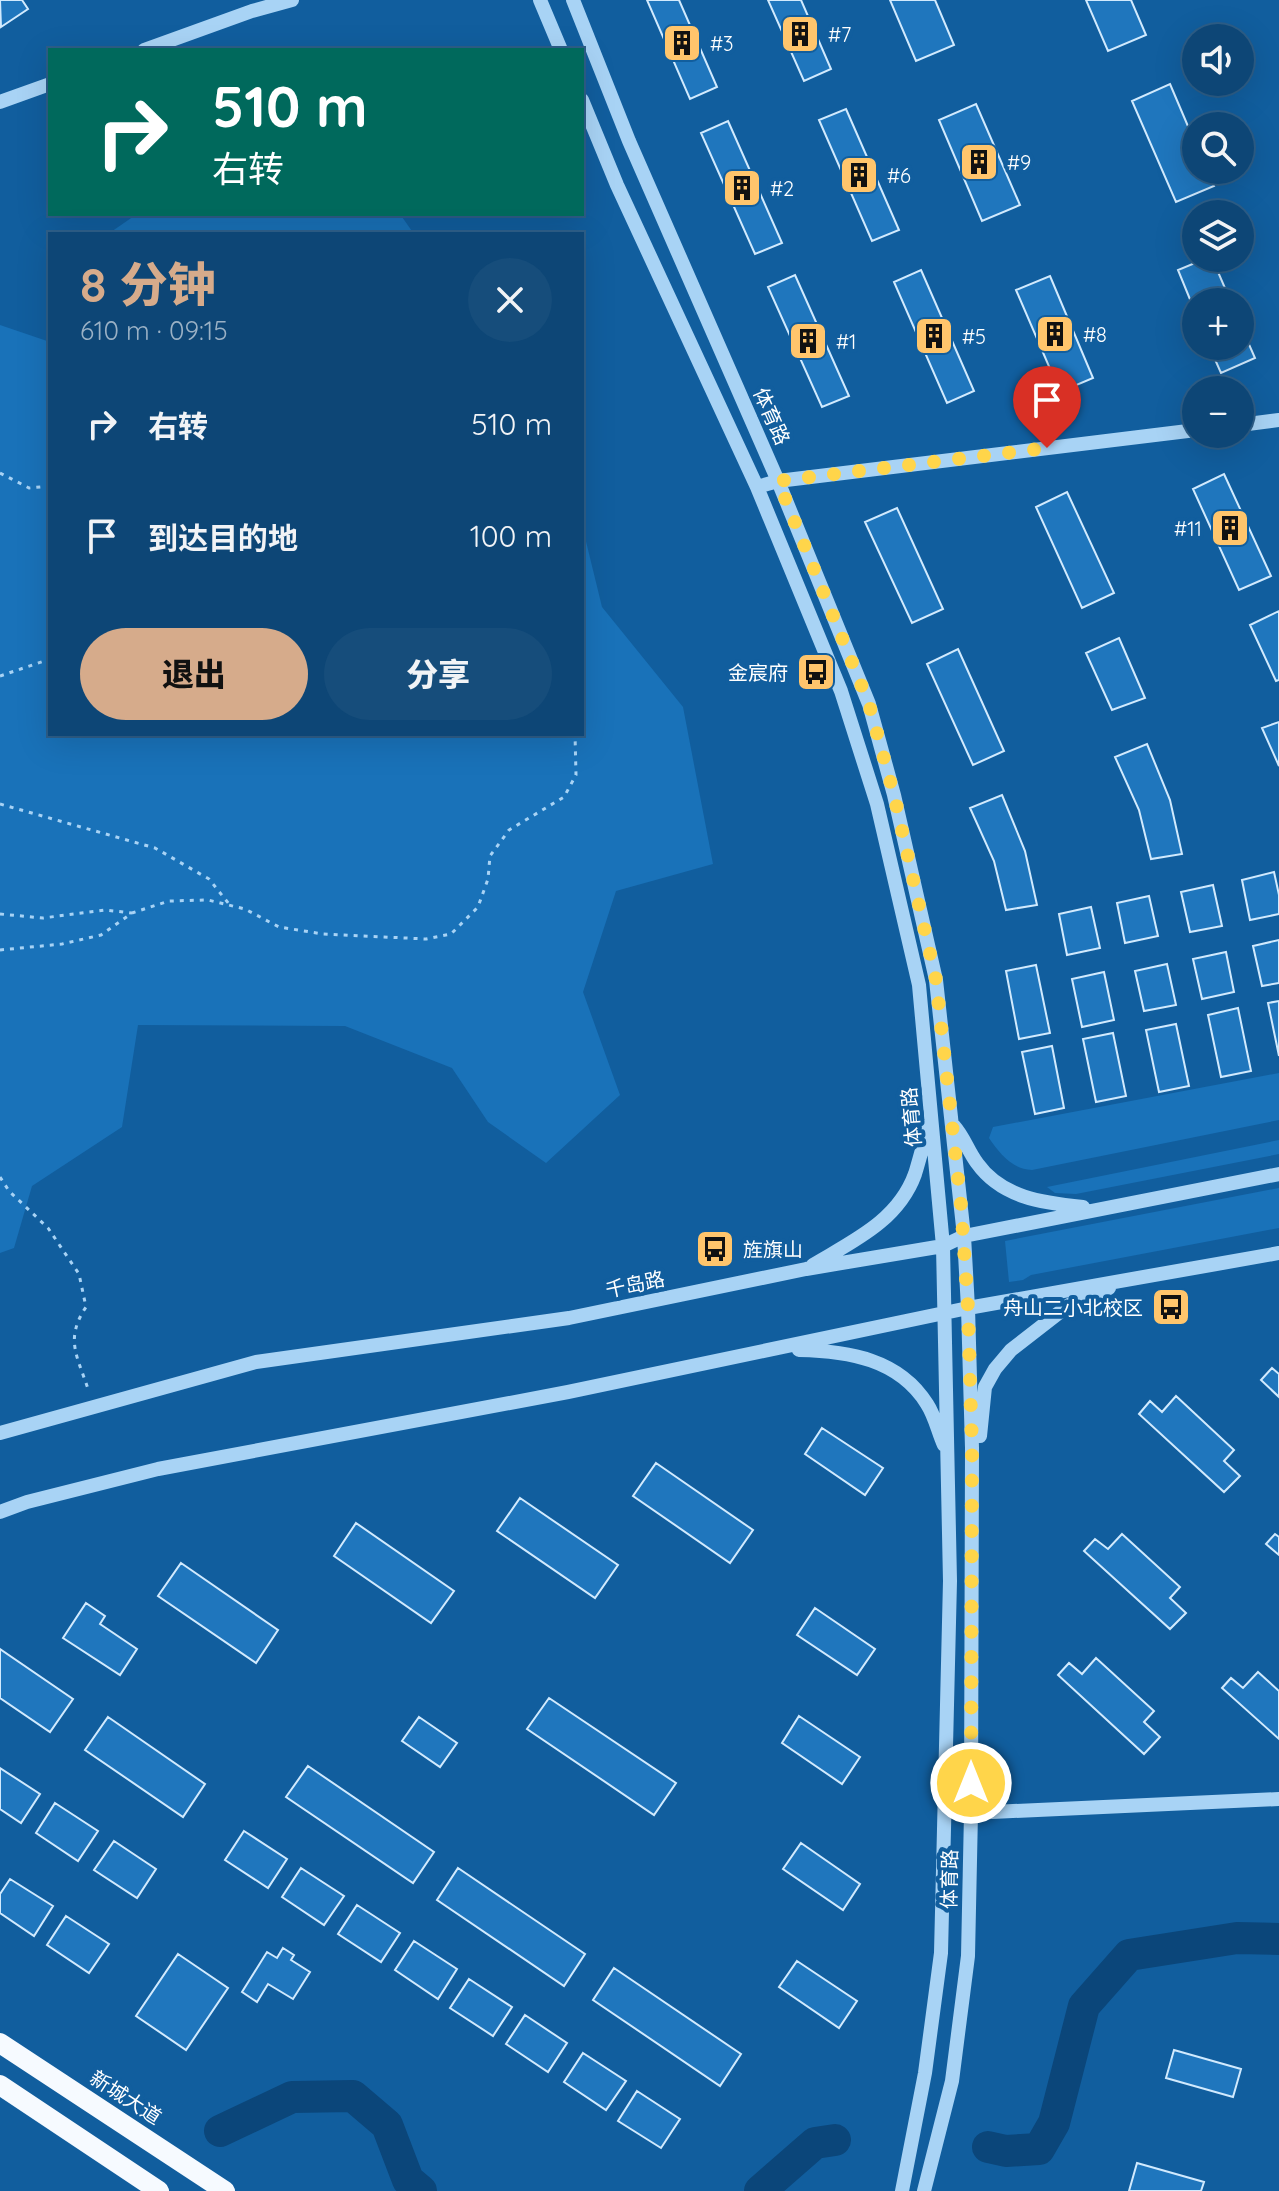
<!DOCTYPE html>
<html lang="zh">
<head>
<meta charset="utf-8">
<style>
	:root { --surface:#0d4676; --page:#164d7b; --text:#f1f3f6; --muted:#9ab1c5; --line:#2d5e88; --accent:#d6ab8b }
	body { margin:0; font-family:Quicksand,"Noto Sans SC",sans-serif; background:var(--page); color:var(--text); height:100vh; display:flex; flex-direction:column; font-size:30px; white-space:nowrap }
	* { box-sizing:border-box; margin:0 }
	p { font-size:26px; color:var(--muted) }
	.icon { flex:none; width:44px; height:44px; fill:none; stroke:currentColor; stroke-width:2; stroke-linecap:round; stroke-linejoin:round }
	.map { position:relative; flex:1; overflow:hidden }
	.panel { position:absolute; left:48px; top:232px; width:536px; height:504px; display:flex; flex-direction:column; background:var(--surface); border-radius:0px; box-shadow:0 8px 32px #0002,0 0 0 2px var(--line) }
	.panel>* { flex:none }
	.top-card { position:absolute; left:48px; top:48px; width:536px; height:168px; border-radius:0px; box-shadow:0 8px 32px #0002,0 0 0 2px var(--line); background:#00695c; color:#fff; overflow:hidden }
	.controls { position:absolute; left:1182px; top:24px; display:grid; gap:16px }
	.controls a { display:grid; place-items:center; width:72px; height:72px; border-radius:50%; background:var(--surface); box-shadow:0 8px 32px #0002,0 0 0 2px var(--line); font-size:40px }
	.pin { position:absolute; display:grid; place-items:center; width:68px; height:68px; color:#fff; margin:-82px -34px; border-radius:50% 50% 50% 0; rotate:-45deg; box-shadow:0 0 8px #0007 }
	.pin .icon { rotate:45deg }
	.me { position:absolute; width:88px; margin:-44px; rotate:0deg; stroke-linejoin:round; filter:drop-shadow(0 0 6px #0008) }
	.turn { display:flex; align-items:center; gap:28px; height:168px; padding:0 32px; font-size:36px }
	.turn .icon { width:104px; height:104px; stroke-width:2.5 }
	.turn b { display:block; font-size:56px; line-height:68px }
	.round { display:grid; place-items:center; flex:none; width:84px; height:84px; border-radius:42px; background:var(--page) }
	.head { display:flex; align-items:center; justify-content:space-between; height:136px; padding:0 32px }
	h1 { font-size:48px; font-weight:800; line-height:60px; color:var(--accent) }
	.button { display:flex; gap:16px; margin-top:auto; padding:16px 32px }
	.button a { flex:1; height:92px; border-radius:48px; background:var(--accent); color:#111; font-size:32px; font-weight:800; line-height:92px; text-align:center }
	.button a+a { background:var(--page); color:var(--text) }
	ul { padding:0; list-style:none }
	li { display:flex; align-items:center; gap:24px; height:112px; padding:0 32px }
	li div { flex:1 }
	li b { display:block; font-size:30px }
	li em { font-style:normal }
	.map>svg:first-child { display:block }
	.green { fill:#1972b9 }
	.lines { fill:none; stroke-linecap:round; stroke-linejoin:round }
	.river { stroke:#0b467a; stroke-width:32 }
	.building { fill:#1f76bd; stroke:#d1eafe; stroke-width:2 }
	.path { stroke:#a8d3f5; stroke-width:3; stroke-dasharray:4 6; stroke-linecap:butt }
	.minor { stroke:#a8d3f5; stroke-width:14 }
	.major { stroke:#f6faff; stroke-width:20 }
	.route { stroke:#ffd54a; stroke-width:14; stroke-dasharray:0 25.2 }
	.labels { text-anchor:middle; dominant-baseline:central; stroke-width:8; stroke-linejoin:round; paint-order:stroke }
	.poi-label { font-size:20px; fill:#fff; stroke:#115e9e; text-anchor:start }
	.street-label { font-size:20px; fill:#fff; stroke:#115e9e }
</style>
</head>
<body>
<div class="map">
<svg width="1279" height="2191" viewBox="0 0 1279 2191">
	<rect width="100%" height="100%" fill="#115e9e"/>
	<path class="green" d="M 137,214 L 400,214 L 414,234 L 108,234 Z
		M 0,325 L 50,342 L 50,734 L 582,734 L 582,525 L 602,607 L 683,707 L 713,864 L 616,891 L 583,992 L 620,1095 L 546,1163 L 488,1122 L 452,1068 L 345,1026 L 138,1025 L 122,1127 L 32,1186 L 14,1248 L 0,1253 Z
		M 1279,1073 L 1279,1120 L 1032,1170 C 1012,1169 1000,1154 989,1138 L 993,1127 Z
		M 1279,1140 L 1279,1154 L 1076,1194 L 1055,1193 L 1047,1187 Z
		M 1279,1188 L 1279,1228 L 1031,1275 L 1023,1280 L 1009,1282 L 1005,1241 Z"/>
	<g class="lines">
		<path class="river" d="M 220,2131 L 292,2097 L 353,2096 L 387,2125 L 408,2180 L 421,2191
			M 988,2147 L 1006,2151 L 1039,2149 L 1054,2123 L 1084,2006 L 1129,1955 L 1237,1938 L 1279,1939
			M 760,2191 L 815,2143 L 835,2140"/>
	</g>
	<path class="building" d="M 0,0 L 22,0 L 28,9 L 1,27 Z
		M 647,0 L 679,0 L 717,87 L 690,99 Z
		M 768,0 L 801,0 L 831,69 L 804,81 Z
		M 890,0 L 935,0 L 954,45 L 916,61 Z
		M 1086,0 L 1131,0 L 1146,35 L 1108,51 Z
		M 1170,84 L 1196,145 L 1196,170 L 1207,170 L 1214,186 L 1176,202 L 1132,101 Z
		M 976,104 L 1020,205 L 982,221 L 939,120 Z
		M 846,109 L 899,230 L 872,241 L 819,120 Z
		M 728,121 L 782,243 L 755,254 L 701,133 Z
		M 1207,258 L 1212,258 L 1231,302 L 1196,302 L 1196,314 L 1178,270 Z
		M 921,270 L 974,391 L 947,403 L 894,282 Z
		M 795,275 L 849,396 L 822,407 L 768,287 Z
		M 1050,276 L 1093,378 L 1060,392 L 1016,290 Z
		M 1240,324 L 1255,358 L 1221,373 L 1209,346 L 1240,346 Z
		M 1224,474 L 1271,576 L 1239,590 L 1193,489 Z
		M 1067,492 L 1114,593 L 1082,608 L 1036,507 Z
		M 897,508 L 943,609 L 912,623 L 865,522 Z
		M 1279,611 L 1279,680 L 1276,681 L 1250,625 Z
		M 1119,638 L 1145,698 L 1112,710 L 1086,653 Z
		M 958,649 L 1004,751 L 973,765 L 927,664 Z
		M 1279,722 L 1279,766 L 1262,728 Z
		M 1147,744 L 1170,800 L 1182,854 L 1151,859 L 1139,810 L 1115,757 Z
		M 1002,795 L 1025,851 L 1037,905 L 1006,910 L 994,861 L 970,808 Z
		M 1274,872 L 1279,895 L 1279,914 L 1250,920 L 1242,880 Z
		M 1213,885 L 1222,926 L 1190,932 L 1181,892 Z
		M 1149,896 L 1158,936 L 1125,943 L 1117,903 Z
		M 1091,907 L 1100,948 L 1067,955 L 1059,914 Z
		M 1279,940 L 1279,983 L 1262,986 L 1253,946 Z
		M 1226,952 L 1234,992 L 1202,999 L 1193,959 Z
		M 1167,964 L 1176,1005 L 1144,1011 L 1135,971 Z
		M 1036,965 L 1050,1033 L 1019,1039 L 1006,971 Z
		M 1104,972 L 1114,1020 L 1082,1027 L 1072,979 Z
		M 1279,1001 L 1279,1056 L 1268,1003 Z
		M 1238,1008 L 1251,1071 L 1221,1077 L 1208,1015 Z
		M 1176,1024 L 1189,1086 L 1159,1092 L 1146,1030 Z
		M 1113,1033 L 1126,1096 L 1096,1102 L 1083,1039 Z
		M 1052,1046 L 1064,1108 L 1035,1114 L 1022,1052 Z
		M 1272,1368 L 1279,1374 L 1279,1397 L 1261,1380 Z
		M 1176,1396 L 1234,1450 L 1224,1461 L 1240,1476 L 1224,1492 L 1139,1414 L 1150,1401 L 1162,1412 Z
		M 822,1428 L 883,1468 L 865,1495 L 805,1454 Z
		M 656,1463 L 753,1530 L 730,1563 L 633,1496 Z
		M 520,1498 L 618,1565 L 595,1598 L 497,1531 Z
		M 356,1523 L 454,1591 L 431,1623 L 334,1556 Z
		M 1122,1534 L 1180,1587 L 1170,1598 L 1186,1613 L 1170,1629 L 1084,1551 L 1095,1539 L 1108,1549 Z
		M 1275,1534 L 1279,1537 L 1279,1555 L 1266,1544 Z
		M 181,1563 L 278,1630 L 256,1663 L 158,1596 Z
		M 86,1603 L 105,1616 L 100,1624 L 137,1649 L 120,1675 L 63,1638 Z
		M 815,1608 L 875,1649 L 857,1675 L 797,1635 Z
		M 0,1649 L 73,1699 L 50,1732 L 0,1698 Z
		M 1096,1658 L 1154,1711 L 1144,1722 L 1160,1737 L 1144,1754 L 1058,1675 L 1069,1663 L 1082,1674 Z
		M 1258,1672 L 1279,1691 L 1279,1739 L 1222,1688 L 1231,1678 L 1243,1688 Z
		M 549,1698 L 676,1783 L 654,1815 L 527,1729 Z
		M 799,1716 L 860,1757 L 842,1784 L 782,1743 Z
		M 108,1717 L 205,1784 L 183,1817 L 85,1750 Z
		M 419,1717 L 457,1743 L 440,1767 L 402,1741 Z
		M 308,1766 L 434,1852 L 413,1883 L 286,1797 Z
		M 0,1768 L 40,1794 L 21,1823 L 0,1809 Z
		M 55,1803 L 98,1831 L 78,1861 L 36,1833 Z
		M 244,1831 L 287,1859 L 268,1888 L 225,1860 Z
		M 114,1841 L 156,1869 L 137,1898 L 94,1870 Z
		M 801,1843 L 860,1884 L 843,1910 L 783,1869 Z
		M 301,1868 L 344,1896 L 324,1925 L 282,1897 Z
		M 458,1868 L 585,1954 L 564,1986 L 437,1900 Z
		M 10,1879 L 53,1906 L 34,1936 L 0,1913 L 0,1894 Z
		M 357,1905 L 400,1933 L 381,1962 L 338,1934 Z
		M 66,1916 L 109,1944 L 89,1973 L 47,1945 Z
		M 414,1941 L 457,1969 L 438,1999 L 395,1970 Z
		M 283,1948 L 294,1955 L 291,1960 L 310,1972 L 293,1999 L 268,1984 L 257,2002 L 242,1992 L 267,1952 L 277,1958 Z
		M 178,1954 L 228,1988 L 186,2050 L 136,2016 Z
		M 797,1961 L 857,2001 L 839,2028 L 779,1987 Z
		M 614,1968 L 741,2054 L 720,2086 L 593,2000 Z
		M 469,1979 L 512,2007 L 493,2036 L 450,2008 Z
		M 525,2015 L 567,2043 L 548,2072 L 506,2044 Z
		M 1174,2050 L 1241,2069 L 1233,2097 L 1166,2078 Z
		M 583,2053 L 626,2081 L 606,2110 L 564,2082 Z
		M 637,2091 L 680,2119 L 661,2148 L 618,2121 Z
		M 1137,2163 L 1204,2182 L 1201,2191 L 1129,2191 Z"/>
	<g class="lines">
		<path class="path" d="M 0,473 L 29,488 L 50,486
			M 0,676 L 50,659
			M 0,804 L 155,848 L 209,879 L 229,904
			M 0,914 L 43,918 L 105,910 L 132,913
			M 0,950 L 62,944 L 101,935 L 132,913 L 169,901 L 208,900 L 245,909 L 279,927 L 323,934 L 426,939 L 451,934 L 478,907 L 488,879 L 490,856 L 509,830 L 564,797 L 576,775 L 575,734
			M 0,1177 L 9,1191 L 48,1228 L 79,1274 L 86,1307 C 64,1340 78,1357 89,1392"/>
		<path class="minor" d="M 540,0 L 561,50
			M 573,0 L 629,141 L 778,481 L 869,704 L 894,795 L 936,980 L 964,1236 L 968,1308 L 972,1448 L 971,1813 L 968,1956 L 952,2081 L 924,2191
			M 144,50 L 252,11 L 292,0
			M 582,100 L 617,185 L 757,487 L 841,691 L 877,804 L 919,985 L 943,1246 L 950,1581 L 941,1953 L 925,2073 L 902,2191
			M 0,102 L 50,84
			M 1240,425 L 1279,420
			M 757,487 L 778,481 L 1196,430
			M 954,1126 C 964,1137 968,1151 977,1163 C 1002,1198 1043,1203 1083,1207
			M 813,1265 C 853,1241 898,1221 915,1174 C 920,1158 924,1141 929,1125
			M 799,1350 C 848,1351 899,1359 927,1404 C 935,1416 938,1432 944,1445
			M 0,1433 L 256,1362 L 569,1318 L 806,1269 L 943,1246 L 964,1236 L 1279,1174
			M 980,1436 L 985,1387 L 995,1369 L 1011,1350 L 1069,1305 L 1109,1288
			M 0,1512 L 27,1502 L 158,1469 L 568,1392 L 968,1308 L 1279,1253
			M 946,1811 L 971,1813 L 1279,1799"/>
		<path class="major" d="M 0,2043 L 225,2191
			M 0,2085 L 159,2191"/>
	</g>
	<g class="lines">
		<path class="route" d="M 971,1783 L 972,1448 L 968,1308 L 961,1205 L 936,980 L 894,795 L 869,704 L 778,481 L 1047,448"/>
	</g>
	<defs>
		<symbol id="building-square" viewBox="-11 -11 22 22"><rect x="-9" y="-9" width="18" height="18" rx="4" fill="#ffc56c" stroke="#115e9e"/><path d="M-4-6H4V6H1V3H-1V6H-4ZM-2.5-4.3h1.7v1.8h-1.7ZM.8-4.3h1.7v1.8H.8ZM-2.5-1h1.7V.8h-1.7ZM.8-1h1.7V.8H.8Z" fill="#111"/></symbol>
		<symbol id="bus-square" viewBox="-11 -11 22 22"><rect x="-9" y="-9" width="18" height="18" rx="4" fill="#ffc56c" stroke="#115e9e"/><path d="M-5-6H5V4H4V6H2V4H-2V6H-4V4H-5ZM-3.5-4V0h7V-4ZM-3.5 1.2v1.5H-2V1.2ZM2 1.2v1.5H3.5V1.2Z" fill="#111"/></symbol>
	</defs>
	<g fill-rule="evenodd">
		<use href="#building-square" x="778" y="12" width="44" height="44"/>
		<use href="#building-square" x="660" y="21" width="44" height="44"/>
		<use href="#building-square" x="957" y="140" width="44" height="44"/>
		<use href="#building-square" x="837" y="153" width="44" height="44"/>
		<use href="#building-square" x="720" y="166" width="44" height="44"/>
		<use href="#building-square" x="1033" y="312" width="44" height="44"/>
		<use href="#building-square" x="912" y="314" width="44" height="44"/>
		<use href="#building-square" x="786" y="319" width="44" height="44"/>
		<use href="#building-square" x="1208" y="506" width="44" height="44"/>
		<use href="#bus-square" x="794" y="650" width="44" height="44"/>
		<use href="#bus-square" x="693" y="1227" width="44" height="44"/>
		<use href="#bus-square" x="1149" y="1285" width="44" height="44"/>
	</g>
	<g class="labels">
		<g class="poi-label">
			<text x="828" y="34">#7</text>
			<text x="710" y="43">#3</text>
			<text x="1007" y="162">#9</text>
			<text x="887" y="175">#6</text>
			<text x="770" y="188">#2</text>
			<text x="1083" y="334">#8</text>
			<text x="962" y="336">#5</text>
			<text x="836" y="341">#1</text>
			<text x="1202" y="528" text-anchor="end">#11</text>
			<text x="788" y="672" text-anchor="end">金宸府</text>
			<text x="743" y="1249">旌旗山</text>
			<text x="1143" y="1307" text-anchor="end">舟山二小北校区</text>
		</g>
		<g class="street-label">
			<text transform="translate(772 416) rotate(66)">体育路</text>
			<text transform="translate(911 1117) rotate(-95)">体育路</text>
			<text transform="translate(635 1284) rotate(-12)">千岛路</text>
			<text transform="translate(949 1879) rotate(-89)">体育路</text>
			<text transform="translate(126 2097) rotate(33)">新城大道</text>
		</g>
	</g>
</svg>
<div class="controls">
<a><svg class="icon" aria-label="sound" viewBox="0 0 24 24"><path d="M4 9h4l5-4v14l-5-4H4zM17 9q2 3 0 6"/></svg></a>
<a><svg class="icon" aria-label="search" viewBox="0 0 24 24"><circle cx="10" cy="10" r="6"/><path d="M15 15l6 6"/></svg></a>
<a><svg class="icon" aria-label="layers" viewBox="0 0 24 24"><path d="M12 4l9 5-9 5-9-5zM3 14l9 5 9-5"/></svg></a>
<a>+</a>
<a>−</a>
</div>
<div class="pin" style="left:1047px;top:448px;background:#d93025"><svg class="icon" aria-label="arrive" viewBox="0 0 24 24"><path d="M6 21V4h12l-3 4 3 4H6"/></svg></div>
<svg class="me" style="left:971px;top:1783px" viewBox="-20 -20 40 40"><circle r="17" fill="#ffd54a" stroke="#fff" stroke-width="3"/><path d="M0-11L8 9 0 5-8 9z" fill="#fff"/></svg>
<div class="top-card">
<div class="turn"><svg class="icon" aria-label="right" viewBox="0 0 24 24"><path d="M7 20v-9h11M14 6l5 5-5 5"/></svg><div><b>510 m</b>右转</div></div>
</div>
<section class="panel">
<div class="head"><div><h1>8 分钟</h1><p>610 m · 09:15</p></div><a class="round"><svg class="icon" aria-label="close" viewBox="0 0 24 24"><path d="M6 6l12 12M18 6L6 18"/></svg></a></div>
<ul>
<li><svg class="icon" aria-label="right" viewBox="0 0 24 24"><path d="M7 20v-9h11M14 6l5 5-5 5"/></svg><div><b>右转</b></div><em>510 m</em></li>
<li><svg class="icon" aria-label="arrive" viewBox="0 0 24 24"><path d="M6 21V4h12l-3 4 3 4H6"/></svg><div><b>到达目的地</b></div><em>100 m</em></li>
</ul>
<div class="button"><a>退出</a><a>分享</a></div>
</section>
</div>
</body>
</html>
